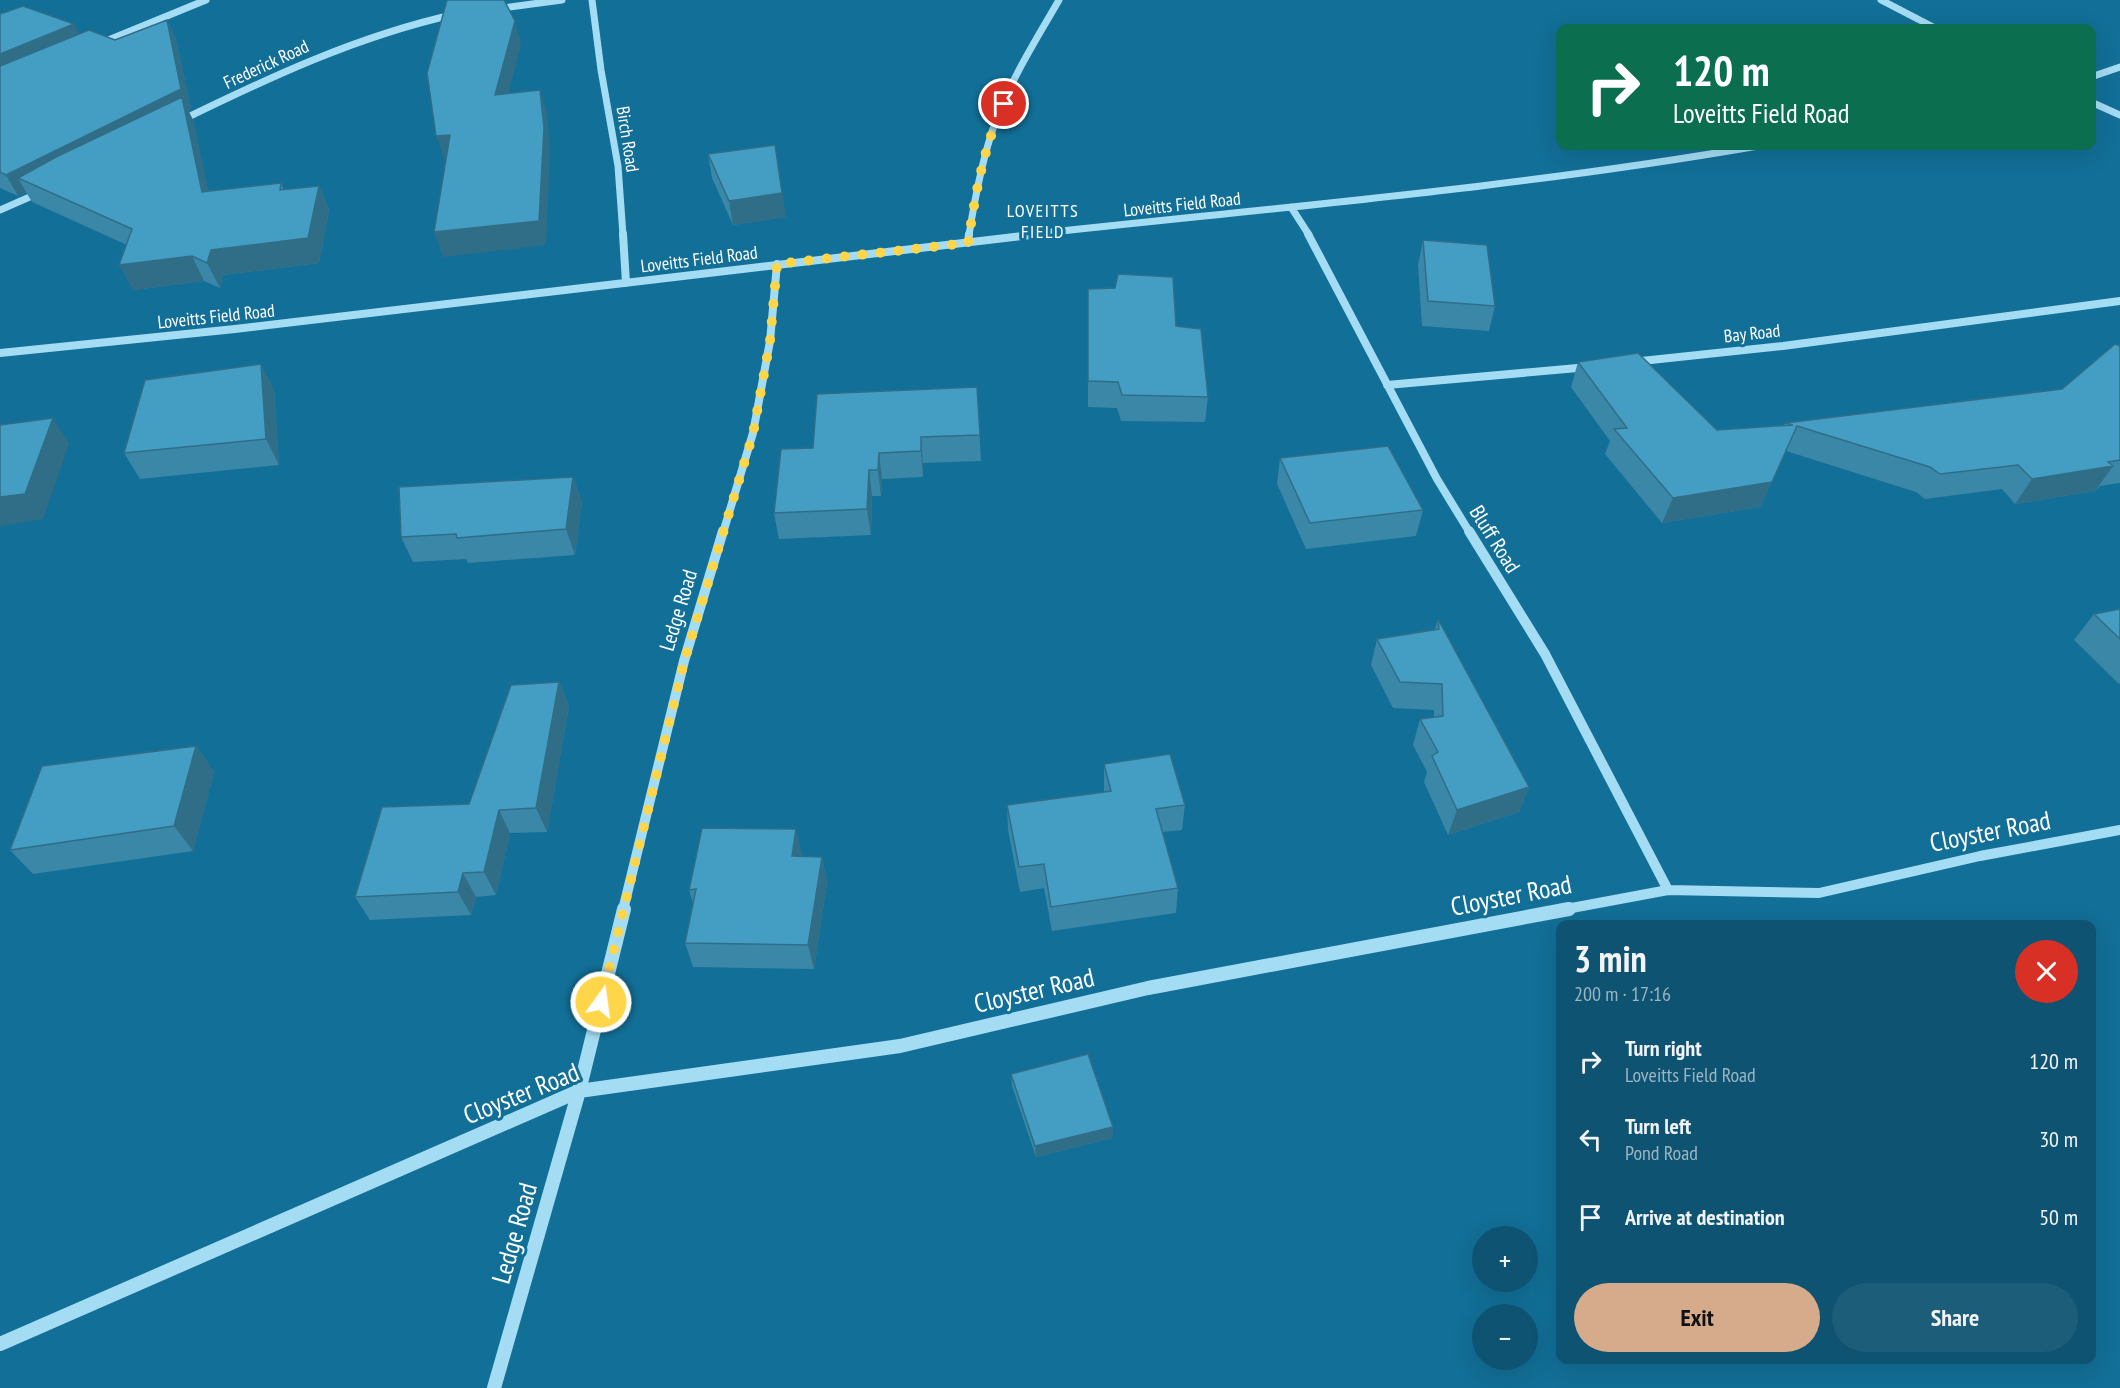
<!DOCTYPE html>
<html lang="en">
<head>
<meta charset="utf-8">
<style>
	:root { --surface:#0e5371; --page:#1c5d79; --text:#f1f3f6; --muted:#9bb6c3; --accent:#d6ab8b }
	body { margin:0; font-family:"PT Sans Narrow",sans-serif; background:var(--page); color:var(--text); height:100vh; display:flex; flex-direction:column; font-size:22px; white-space:nowrap }
	* { box-sizing:border-box; margin:0 }
	p { font-size:20px; color:var(--muted) }
	.icon { flex:none; width:33px; height:33px; fill:none; stroke:currentColor; stroke-width:2; stroke-linecap:round; stroke-linejoin:round }
	.map { position:relative; flex:1; overflow:hidden }
	.details { position:absolute; left:1556px; top:920px; width:540px; height:444px; display:flex; flex-direction:column; background:var(--surface); border-radius:12px; box-shadow:0 6px 24px #0002 }
	.details>* { flex:none }
	.top-card { position:absolute; left:1556px; top:24px; width:540px; height:126px; border-radius:12px; box-shadow:0 6px 24px #0002; background:#0b6e4f; color:#fff; overflow:hidden }
	.fabs { position:absolute; left:1472px; top:1226px; display:grid; gap:12px }
	.fabs a { display:grid; place-items:center; width:66px; height:66px; border-radius:50%; background:var(--surface); box-shadow:0 6px 24px #0002; font-size:30px }
	.pin { position:absolute; display:grid; place-items:center; width:51px; height:51px; color:#fff; margin:-26px; border:3px solid #fff; border-radius:50%; box-shadow:0 2px 6px #0007 }
	.me { position:absolute; width:66px; margin:-33px; rotate:14deg; stroke-linejoin:round; filter:drop-shadow(0 0 4px #0008) }
	.turn { display:flex; align-items:center; gap:21px; height:126px; padding:0 18px; font-size:27px }
	.turn .icon { width:78px; height:78px; stroke-width:2.5 }
	.turn b { display:block; font-size:42px; line-height:51px }
	.round { display:grid; place-items:center; flex:none; width:63px; height:63px; border-radius:32px; background:var(--page) }
	.head { display:flex; align-items:center; justify-content:space-between; height:102px; padding:0 18px }
	h1 { font-size:36px; font-weight:800; line-height:45px }
	.button { display:flex; gap:12px; margin-top:auto; padding:12px 18px }
	.button a { flex:1; height:69px; border-radius:36px; background:var(--accent); color:#111; font-size:24px; font-weight:800; line-height:69px; text-align:center }
	.button a+a { background:var(--page); color:var(--text) }
	ul { padding:0; list-style:none }
	li { display:flex; align-items:center; gap:18px; height:78px; padding:0 18px }
	li div { flex:1 }
	li b { display:block; font-size:22px }
	li em { font-style:normal }
	.map>svg:first-child { display:block }
	.lines { fill:none; stroke-linecap:round; stroke-linejoin:round }
	.minor-far3 { stroke:#a4dcf3; stroke-width:7 }
	.minor-far2 { stroke:#a4dcf3; stroke-width:8 }
	.minor-far1 { stroke:#a4dcf3; stroke-width:10 }
	.minor { stroke:#a4dcf3; stroke-width:14 }
	.wall { fill:#3a87a8 }
	.shaded-wall { fill:#306e88 }
	.building { fill:#449dc3; stroke:#306e88; stroke-width:1.5 }
	.route { stroke:#ffd54a; stroke-width:10; stroke-dasharray:0 18 }
	.labels { text-anchor:middle; dominant-baseline:central; stroke-width:6; stroke-linejoin:round; paint-order:stroke }
	.far-street-label { font-size:18px; fill:#fff; stroke:#126f97 }
	.far-neighbourhood-label { font-size:18px; letter-spacing:1.5px; fill:#fff; stroke:#126f97 }
	.street-label { font-size:21px; fill:#fff; stroke:#126f97 }
	.near-street-label { font-size:26px; fill:#fff; stroke:#126f97 }
</style>
</head>
<body>
<div class="map">
<svg width="2120" height="1388" viewBox="0 0 2120 1388">
	<rect width="100%" height="100%" fill="#126f97"/>
	<g class="lines">
		<path class="minor-far3" d="M 592,0 L 601,70 L 618,166 L 623,235
			M 1881,0 L 1935,28
			M 495,9 L 562,0
			M 101,43 L 206,0
			M 2091,77 L 2120,67
			M 2091,102 L 2120,115
			M 178,122 C 268,78 357,36 456,14
			M 1291,207 L 1309,235
			M 0,210 L 41,192
			M 969,235 C 975,197 982,159 995,123 C 1011,79 1036,40 1059,0
			M 1025,235 C 1270,208 1516,188 1758,146"/>
		<path class="minor-far2" d="M 623,234 L 626,283
			M 1308,234 L 1437,479 L 1470,533
			M 968,243 L 969,234
			M 0,353 L 235,329 L 1039,234
			M 1632,362 L 1783,346 L 2120,301
			M 1387,385 L 1589,367
			M 723,533 L 753,433 L 770,341 L 777,264"/>
		<path class="minor-far1" d="M 1469,531 L 1545,654 L 1668,890
			M 623,910 L 684,661 L 723,531
			M 1561,910 L 1668,890 L 1819,893 L 1980,856 L 2120,830"/>
		<path class="minor" d="M 0,1344 L 579,1091 L 900,1046 L 1148,988 L 1569,909
			M 494,1388 L 579,1091 L 624,909"/>
	</g>
	<path class="wall" d="M 0,14 L 79,34 L 115,40 L 167,20 L 176,40 L 191,109 L 188,110 L 193,120 L 208,191 L 281,183 L 284,190 L 319,186 L 329,210 L 319,263 L 223,275 L 220,288 L 204,281 L 133,290 L 127,245 L 32,202 L 26,192 L 18,196 L 0,188 Z
		M 708,154 L 786,217 L 733,225 L 712,178 Z
		M 1423,240 L 1495,306 L 1489,331 L 1422,326 L 1418,265 Z
		M 1088,314 L 1176,326 L 1208,397 L 1205,422 L 1121,421 L 1117,408 L 1088,407 Z
		M 2120,346 L 2120,483 L 2100,486 L 2095,491 L 2015,504 L 2002,489 L 1925,499 L 1916,492 L 1786,451 L 1760,507 L 1662,523 L 1605,454 L 1610,441 L 1571,387 L 1578,362 L 1717,430 L 1784,426 L 1785,423 L 2062,389 Z
		M 977,387 L 981,461 L 923,463 L 923,477 L 882,479 L 881,496 L 872,496 L 871,535 L 779,539 L 774,513 L 813,448 Z
		M 274,389 L 279,465 L 140,479 L 124,453 Z
		M 1280,458 L 1423,510 L 1416,536 L 1306,549 L 1277,484 Z
		M 573,477 L 582,502 L 575,555 L 468,563 L 466,559 L 413,562 L 401,537 Z
		M 2120,609 L 2120,683 L 2119,684 L 2074,640 L 2094,614 Z
		M 1438,619 L 1529,787 L 1519,812 L 1448,835 L 1424,782 L 1427,772 L 1413,745 L 1420,719 L 1434,717 L 1434,710 L 1393,708 L 1371,665 L 1377,639 L 1435,629 Z
		M 559,682 L 569,706 L 547,832 L 510,833 L 496,895 L 476,897 L 471,915 L 370,920 L 355,897 L 469,804 Z
		M 196,746 L 214,772 L 193,851 L 33,874 L 10,850 Z
		M 1104,764 L 1185,805 L 1182,830 L 1163,832 L 1178,888 L 1176,913 L 1052,931 L 1044,888 L 1020,892 L 1008,830 L 1007,805 L 1104,792 Z
		M 802,853 L 802,857 L 822,857 L 827,882 L 814,969 L 693,967 L 685,943 L 693,903 L 689,890 Z
		M 1011,1074 L 1113,1127 L 1112,1138 L 1036,1157 L 1012,1086 Z"/>
	<path class="shaded-wall" d="M 167,20 L 176,40 L 191,109 L 188,110 L 193,120 L 214,216 L 18,178 L 26,192 L 18,196 L 6,175 Z
		M 515,21 L 521,44 L 502,119 L 495,95 Z
		M 74,24 L 84,44 L 0,78 L 0,54 Z
		M 540,90 L 547,113 L 550,152 L 546,245 L 443,257 L 434,232 Z
		M 450,135 L 458,158 L 445,160 L 436,136 Z
		M 775,145 L 786,217 L 733,225 L 729,201 Z
		M 319,186 L 329,210 L 319,263 L 223,275 L 220,288 L 207,263 L 211,250 Z
		M 192,256 L 204,281 L 133,290 L 119,265 Z
		M 261,364 L 274,389 L 279,465 L 266,439 Z
		M 53,418 L 69,444 L 43,519 L 0,526 L 0,497 Z
		M 921,437 L 923,463 L 923,477 L 921,451 Z
		M 879,453 L 882,479 L 881,496 L 878,470 Z
		M 2113,466 L 2095,491 L 2015,504 L 2032,479 Z
		M 869,470 L 872,496 L 871,535 L 867,509 Z
		M 573,477 L 582,502 L 575,555 L 566,529 Z
		M 1772,482 L 1760,507 L 1662,523 L 1673,498 Z
		M 559,682 L 569,706 L 547,832 L 536,808 Z
		M 196,746 L 214,772 L 193,851 L 174,826 Z
		M 1529,787 L 1519,812 L 1448,835 L 1457,810 Z
		M 499,810 L 510,833 L 496,895 L 484,872 Z
		M 796,829 L 802,853 L 798,881 L 792,856 Z
		M 822,857 L 827,882 L 814,969 L 808,945 Z
		M 463,873 L 476,897 L 471,915 L 458,892 Z
		M 1113,1127 L 1112,1138 L 1036,1157 L 1035,1146 Z"/>
	<path class="building" d="M 447,0 L 504,0 L 515,21 L 495,95 L 540,90 L 544,128 L 539,221 L 434,232 L 450,135 L 436,136 L 427,73 Z
		M 23,6 L 74,24 L 0,54 L 0,14 Z
		M 167,20 L 181,89 L 6,175 L 0,172 L 0,66 L 89,30 L 115,40 Z
		M 182,97 L 202,192 L 281,183 L 280,190 L 319,186 L 308,238 L 211,250 L 207,263 L 192,256 L 119,265 L 132,229 L 18,178 L 56,157 Z
		M 775,145 L 782,193 L 729,201 L 708,154 Z
		M 1423,240 L 1487,245 L 1495,306 L 1428,301 Z
		M 1118,274 L 1173,277 L 1176,326 L 1201,329 L 1208,397 L 1122,395 L 1118,382 L 1088,381 L 1088,289 L 1115,288 Z
		M 2115,344 L 2120,346 L 2120,460 L 2108,462 L 2113,466 L 2032,479 L 2018,465 L 1940,474 L 1930,467 L 1797,426 L 1772,482 L 1673,498 L 1614,429 L 1627,428 L 1578,362 L 1638,353 L 1717,430 L 1793,425 L 1785,423 L 2062,389 Z
		M 261,364 L 266,439 L 124,453 L 145,380 Z
		M 977,387 L 980,435 L 921,437 L 921,451 L 879,453 L 878,470 L 869,470 L 867,509 L 774,513 L 781,449 L 813,448 L 817,394 Z
		M 53,418 L 25,494 L 0,497 L 0,425 Z
		M 1388,446 L 1423,510 L 1310,523 L 1280,458 Z
		M 573,477 L 566,529 L 457,538 L 456,534 L 401,537 L 399,487 Z
		M 2120,609 L 2120,639 L 2094,614 Z
		M 1438,619 L 1529,787 L 1457,810 L 1432,756 L 1438,752 L 1420,719 L 1443,716 L 1442,684 L 1400,682 L 1377,639 L 1439,629 Z
		M 559,682 L 536,808 L 499,810 L 484,872 L 463,873 L 458,892 L 355,897 L 382,807 L 469,804 L 511,685 Z
		M 196,746 L 174,826 L 10,850 L 42,766 Z
		M 1170,754 L 1185,805 L 1156,809 L 1178,888 L 1051,907 L 1044,864 L 1019,867 L 1007,805 L 1111,791 L 1104,764 Z
		M 702,828 L 796,829 L 792,856 L 822,857 L 808,945 L 685,943 L 696,889 L 689,890 Z
		M 1088,1054 L 1113,1127 L 1035,1146 L 1011,1074 Z"/>
	<g class="lines">
		<path class="route" d="M 601,1002 L 684,662 L 753,434 L 770,341 L 777,264 L 968,243 C 975,197 983,147 1004,104"/>
	</g>
	<g class="labels">
		<g class="far-street-label">
			<text transform="translate(266 64) rotate(-25)">Frederick Road</text>
			<text transform="translate(628 139) rotate(81)">Birch Road</text>
			<text transform="translate(1182 204) rotate(-6)">Loveitts Field Road</text>
			<text transform="translate(699 259) rotate(-7)">Loveitts Field Road</text>
			<text transform="translate(216 316) rotate(-6)">Loveitts Field Road</text>
			<text transform="translate(1752 333) rotate(-6)">Bay Road</text>
		</g>
		<g class="far-neighbourhood-label">
			<text x="1043" y="210">LOVEITTS<tspan x="1043" dy="21">FIELD</tspan></text>
		</g>
		<g class="street-label">
			<text transform="translate(1495 539) rotate(58)">Bluff Road</text>
			<text transform="translate(678 610) rotate(-73)">Ledge Road</text>
		</g>
		<g class="near-street-label">
			<text transform="translate(1990 831) rotate(-11)">Cloyster Road</text>
			<text transform="translate(1511 895) rotate(-11)">Cloyster Road</text>
			<text transform="translate(1034 990) rotate(-13)">Cloyster Road</text>
			<text transform="translate(521 1093) rotate(-22)">Cloyster Road</text>
			<text transform="translate(514 1233) rotate(-74)">Ledge Road</text>
		</g>
	</g>
</svg>
<div class="fabs">
<a>+</a>
<a>−</a>
</div>
<div class="pin" style="left:1004px;top:104px;background:#d93025"><svg class="icon" aria-label="arrive" viewBox="0 0 24 24"><path d="M6 21V4h12l-3 4 3 4H6"/></svg></div>
<svg class="me" style="left:601px;top:1002px" viewBox="-20 -20 40 40"><circle r="17" fill="#ffd54a" stroke="#fff" stroke-width="3"/><path d="M0-11L8 9 0 5-8 9z" fill="#fff"/></svg>
<div class="top-card">
<div class="turn"><svg class="icon" aria-label="right" viewBox="0 0 24 24"><path d="M7 20v-9h11M14 6l5 5-5 5"/></svg><div><b>120 m</b>Loveitts Field Road</div></div>
</div>
<section class="details">
<div class="head"><div><h1>3 min</h1><p>200 m · 17:16</p></div><a class="round" style="background:#d93025;color:#fff"><svg class="icon" aria-label="close" viewBox="0 0 24 24"><path d="M6 6l12 12M18 6L6 18"/></svg></a></div>
<ul>
<li><svg class="icon" aria-label="right" viewBox="0 0 24 24"><path d="M7 20v-9h11M14 6l5 5-5 5"/></svg><div><b>Turn right</b><p>Loveitts Field Road</p></div><em>120 m</em></li>
<li><svg class="icon" aria-label="left" viewBox="0 0 24 24"><path d="M17 20v-9H6M10 6l-5 5 5 5"/></svg><div><b>Turn left</b><p>Pond Road</p></div><em>30 m</em></li>
<li><svg class="icon" aria-label="arrive" viewBox="0 0 24 24"><path d="M6 21V4h12l-3 4 3 4H6"/></svg><div><b>Arrive at destination</b></div><em>50 m</em></li>
</ul>
<div class="button"><a>Exit</a><a>Share</a></div>
</section>
</div>
</body>
</html>
